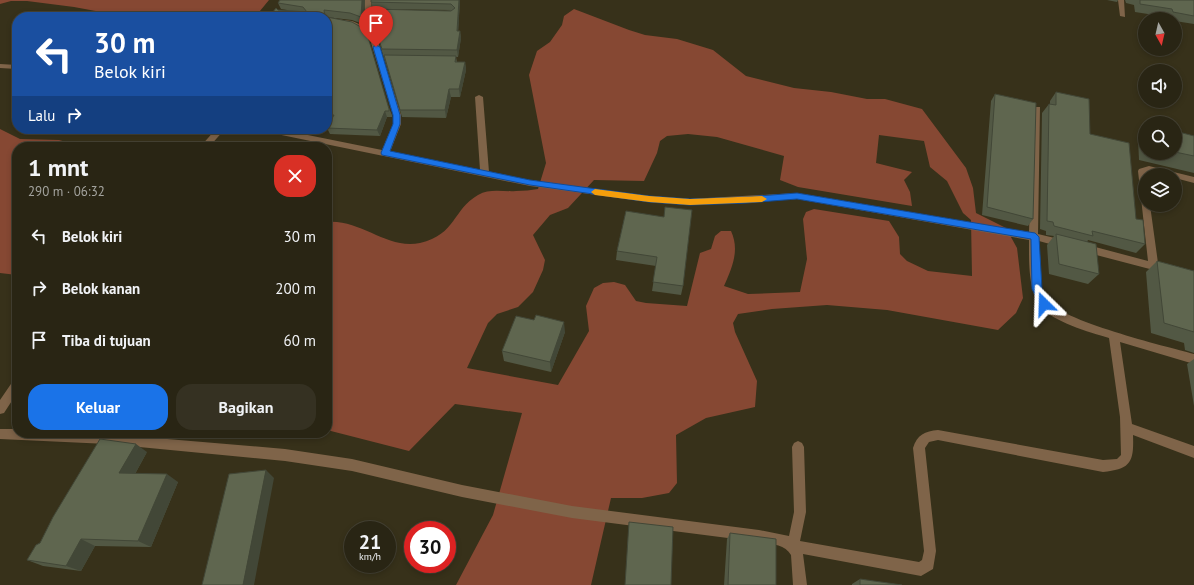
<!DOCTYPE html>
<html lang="id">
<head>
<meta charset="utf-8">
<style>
	:root { --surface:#292514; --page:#353122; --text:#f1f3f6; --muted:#a5a5a0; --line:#454234; --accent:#1a73e8 }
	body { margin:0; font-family:"PT Sans",sans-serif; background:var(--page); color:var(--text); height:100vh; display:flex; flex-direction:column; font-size:15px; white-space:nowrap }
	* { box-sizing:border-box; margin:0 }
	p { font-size:13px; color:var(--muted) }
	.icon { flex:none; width:22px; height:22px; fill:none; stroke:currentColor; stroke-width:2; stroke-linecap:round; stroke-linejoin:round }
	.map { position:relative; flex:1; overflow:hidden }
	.side { position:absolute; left:12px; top:142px; width:320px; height:296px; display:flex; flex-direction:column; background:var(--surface); border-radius:16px; box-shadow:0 2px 6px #0003,0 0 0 1px var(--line) }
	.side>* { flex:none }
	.banner { position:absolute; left:12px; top:12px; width:320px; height:122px; border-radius:16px; box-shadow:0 2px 6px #0003,0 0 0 1px var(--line); background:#1a4fa0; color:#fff; overflow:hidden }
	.needle { width:26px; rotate:172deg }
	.fabs { position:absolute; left:1138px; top:12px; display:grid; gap:8px }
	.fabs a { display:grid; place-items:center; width:44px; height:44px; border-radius:50%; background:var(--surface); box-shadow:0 2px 6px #0003,0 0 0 1px var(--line); font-size:20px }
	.speed { position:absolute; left:344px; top:521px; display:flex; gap:8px; font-size:20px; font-weight:700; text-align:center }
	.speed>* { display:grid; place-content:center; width:52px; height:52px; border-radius:50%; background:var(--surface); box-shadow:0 2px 6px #0003,0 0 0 1px var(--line); line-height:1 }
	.speed small { font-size:10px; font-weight:400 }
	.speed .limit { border:6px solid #d22; background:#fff; color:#111 }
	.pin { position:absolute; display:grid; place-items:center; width:34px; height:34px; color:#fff; margin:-41px -17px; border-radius:50% 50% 50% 0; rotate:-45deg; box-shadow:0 0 4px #0007 }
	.pin .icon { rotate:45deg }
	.me { position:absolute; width:44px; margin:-22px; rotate:338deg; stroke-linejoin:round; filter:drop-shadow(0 0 3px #0008) }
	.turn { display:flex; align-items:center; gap:14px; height:84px; padding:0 16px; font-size:18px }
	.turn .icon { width:52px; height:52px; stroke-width:2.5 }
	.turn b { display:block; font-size:28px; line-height:34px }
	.then { display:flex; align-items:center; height:38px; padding:0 16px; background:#0003; gap:8px; font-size:15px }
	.round { display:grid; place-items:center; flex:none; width:42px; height:42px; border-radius:16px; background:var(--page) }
	.summary { display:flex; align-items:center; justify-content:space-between; height:68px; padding:0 16px }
	h1 { font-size:24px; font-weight:700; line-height:30px }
	.primary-button { display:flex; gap:8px; margin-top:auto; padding:8px 16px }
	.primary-button a { flex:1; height:46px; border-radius:16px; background:var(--accent); color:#fff; font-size:16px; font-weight:700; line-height:46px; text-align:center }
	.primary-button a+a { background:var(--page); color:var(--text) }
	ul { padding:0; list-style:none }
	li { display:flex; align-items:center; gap:12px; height:52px; padding:0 16px }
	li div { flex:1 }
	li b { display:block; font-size:15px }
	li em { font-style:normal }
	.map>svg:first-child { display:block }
	.green { fill:#864833; fill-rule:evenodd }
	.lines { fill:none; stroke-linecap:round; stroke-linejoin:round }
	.street { fill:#7f6449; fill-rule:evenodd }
	.wall { fill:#525844 }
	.shaded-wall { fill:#424737 }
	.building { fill:#5f664f; stroke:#424737 }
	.route { fill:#1a73e8; stroke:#114b97 }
	.slow { fill:#f59e0b }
</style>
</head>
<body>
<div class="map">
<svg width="1194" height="585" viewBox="0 0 1194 585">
	<rect width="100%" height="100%" fill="#37311a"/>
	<path class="green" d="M 0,0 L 269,0 L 255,17 L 128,17 L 74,7 L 27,1 L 11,1 L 0,4 Z
		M 574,9 L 629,30 L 645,35 L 677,39 L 713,50 L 746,76 L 794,88 L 831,92 L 867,99 L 885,99 L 922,109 L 966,168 L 973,188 L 976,213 L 1006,228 L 1017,248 L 1023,298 L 1016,313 L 998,330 L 887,310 L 827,305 L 772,309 L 738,314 L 733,323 L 735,332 L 757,381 L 755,407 L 706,418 L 676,435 L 677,483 L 669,493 L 642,498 L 611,498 L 591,585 L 456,585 L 493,515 L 522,413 L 455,404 L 409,451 L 327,430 L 327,222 C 361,219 387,250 420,243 C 457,234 452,210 478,195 C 490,188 503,192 516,191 C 524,191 531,190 538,189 L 546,163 L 529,75 L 537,51 L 550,42 L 562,25 L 564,16 ZM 688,134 L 717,137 L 784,156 L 780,180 L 798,187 L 912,206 L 910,192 L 904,180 L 912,172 L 876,163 L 879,135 L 924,141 L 930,167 L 947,181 L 963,213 L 971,220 L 972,276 L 928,271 L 907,261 L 900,254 L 899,237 L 889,221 L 814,209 L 806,212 L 803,219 L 807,259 L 800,292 L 748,294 L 724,286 C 732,268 740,250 731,231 L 721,231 L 715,236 L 711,249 L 700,253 L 687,306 L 646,303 L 636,301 L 625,285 L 614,282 L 603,283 L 594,288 L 586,306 L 589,331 L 558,385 L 467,368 L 488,323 L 497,314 L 518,307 L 533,292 L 543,270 L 545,260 L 533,235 L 550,215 L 568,208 L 594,180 L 644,181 L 657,153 L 660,141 L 667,136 Z
		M 0,129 L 20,139 L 59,140 L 84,147 L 17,147 L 17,275 L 0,273 Z"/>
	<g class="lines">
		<path class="street" d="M 365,0 L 371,0 L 372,10 L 384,10 L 387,12 L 384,14 L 372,14 L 370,29 L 376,35 L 401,115 L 401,124 L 390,152 L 480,170 L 475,97 L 479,95 L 483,97 L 489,172 L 530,180 L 649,196 L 690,199 L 797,193 L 1029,232 L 1033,109 L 1034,107 L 1040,107 L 1038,234 L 1067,241 L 1069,244 L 1064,248 L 1039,241 C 1039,256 1038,287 1046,299 C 1060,321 1165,346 1194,354 L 1194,364 L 1120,342 L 1132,424 L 1194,446 L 1194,458 L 1133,435 C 1134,462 1131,469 1103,472 L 938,440 L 929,442 L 925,448 L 936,551 L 933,569 L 921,576 L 803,554 L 807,585 L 793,585 L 791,555 C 785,544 770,544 759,542 L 572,518 L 462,497 L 352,471 L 285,461 L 108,444 L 0,439 L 0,429 L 17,429 L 17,433 L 108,434 L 285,449 L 352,459 L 462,485 L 572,506 L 759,530 L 789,536 L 794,512 L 792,447 L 794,443 L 798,441 L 802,443 L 804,447 L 806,512 L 800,541 L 919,562 L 922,560 L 924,551 L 913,448 C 917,435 925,431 938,430 L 1103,460 L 1117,459 L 1121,455 L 1120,417 L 1109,338 C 1089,332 1053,322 1040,306 C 1028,291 1029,258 1029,240 L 797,199 L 690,205 L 649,202 L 530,186 L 262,131 L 261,129 L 278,129 L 382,150 L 393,124 L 393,115 L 369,36 L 355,27 L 327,22 L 327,18 L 352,21 L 364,26 Z
			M 1118,0 L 1124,0 L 1125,17 L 1120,16 Z
			M 0,64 L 17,65 L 17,69 L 0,68 Z
			M 216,129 L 225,129 L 209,147 L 200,147 Z
			M 1149,166 L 1194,177 L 1194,183 L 1175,178 L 1175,175 L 1161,175 L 1149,172 L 1145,175 L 1145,205 L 1150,205 L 1158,263 L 1168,266 L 1170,269 L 1168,272 L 1165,273 L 1081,251 L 1079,248 L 1084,244 L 1148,261 L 1138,171 L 1139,169 Z
			M 17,379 L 17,393 L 4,413 L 0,414 L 0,400 L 13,381 Z"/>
	</g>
	<path class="wall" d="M 280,0 L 365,0 L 363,24 L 352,20 L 326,17 L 278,10 L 287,10 L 281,9 L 278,3 Z
		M 460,0 L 458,31 L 460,31 L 461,38 L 458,57 L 456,57 L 457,62 L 465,62 L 466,70 L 460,97 L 451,97 L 446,118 L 402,117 L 377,35 L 372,28 L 370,22 L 451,10 L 373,9 L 371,2 Z
		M 1107,0 L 1118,0 L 1117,2 Z
		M 1125,0 L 1194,0 L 1194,24 L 1175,21 L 1175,19 L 1167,19 L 1167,17 L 1135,12 L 1134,5 L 1126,3 Z
		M 327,17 L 352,22 L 392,115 L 392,117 L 387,117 L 380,136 L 330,134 L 327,128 L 330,121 L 327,122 Z
		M 1056,92 L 1090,134 L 1136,219 L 1145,244 L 1136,253 L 1088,240 L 1087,242 L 1099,274 L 1088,284 L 1049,274 L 1047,245 L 1054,236 L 1046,235 L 1046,231 L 1040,229 L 1042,113 L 1049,104 L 1050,104 L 1050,101 Z
		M 995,94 L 1033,219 L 1028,226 L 982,215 L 991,101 Z
		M 1145,131 L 1145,153 L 1175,153 L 1175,131 L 1194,136 L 1194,173 L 1139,160 L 1138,139 Z
		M 626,211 L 683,286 L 681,295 L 652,291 L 656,266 L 616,260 L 617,251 Z
		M 1157,261 L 1194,271 L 1194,353 L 1185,350 L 1184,343 L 1151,333 L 1146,272 Z
		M 534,320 L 565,332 L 551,372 L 504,361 L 502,351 Z
		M 1194,359 L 1194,406 L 1187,364 Z
		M 147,452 L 135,474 L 178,482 L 151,547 L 95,546 L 81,571 L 43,566 L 27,560 Z
		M 730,533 L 776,585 L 724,585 L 727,539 Z
		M 860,579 L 902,585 L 852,585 L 852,584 Z"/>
	<path class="shaded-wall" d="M 362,0 L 365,0 L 363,24 L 361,17 Z
		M 459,0 L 460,0 L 458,38 L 457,31 Z
		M 460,31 L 461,38 L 458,57 L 457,50 Z
		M 465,62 L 466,70 L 460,97 L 459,89 Z
		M 449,89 L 451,97 L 446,118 L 445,110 Z
		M 385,111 L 387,117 L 380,136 L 377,130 Z
		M 564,322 L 565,332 L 551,372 L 550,362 Z
		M 136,444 L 147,452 L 131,481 L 119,473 Z
		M 266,470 L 274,478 L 254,585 L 243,585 Z
		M 167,474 L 178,482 L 151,547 L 138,541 Z
		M 81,539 L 95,546 L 81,571 L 66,566 Z"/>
	<path class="building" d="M 280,0 L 362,0 L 361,17 L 350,13 L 324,10 L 325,17 L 269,17 L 276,8 L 278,10 L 307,12 L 303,7 L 278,3 Z
		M 371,0 L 459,0 L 457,31 L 460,31 L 457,50 L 382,49 L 375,28 L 370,22 L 371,9 L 451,11 L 455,8 L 451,4 L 371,2 Z
		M 1140,0 L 1194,0 L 1194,16 L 1173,12 L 1172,9 L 1140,4 Z
		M 327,17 L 352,22 L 366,30 L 389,109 L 389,111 L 385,111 L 377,130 L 327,128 L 334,115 L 327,115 Z
		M 384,55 L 456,56 L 455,62 L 465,62 L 459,89 L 449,89 L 445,110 L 400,110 Z
		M 1056,92 L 1089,99 L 1090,134 L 1129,143 L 1136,219 L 1143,220 L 1145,244 L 1092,231 L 1093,236 L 1054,226 L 1053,222 L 1047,221 L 1049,104 L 1056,105 Z
		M 995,94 L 1036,103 L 1033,219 L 987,207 Z
		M 1175,131 L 1194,136 L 1194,156 L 1175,152 Z
		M 665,207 L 692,210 L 683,286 L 653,282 L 657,257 L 617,251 L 626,211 L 664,217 Z
		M 1056,234 L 1096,244 L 1099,274 L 1059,264 Z
		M 1157,261 L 1194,271 L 1194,332 L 1164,323 Z
		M 536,315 L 564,322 L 550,362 L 502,351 L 516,316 L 534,320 Z
		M 100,439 L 136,444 L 119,473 L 167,474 L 138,541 L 81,539 L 66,566 L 27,560 L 36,545 L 40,543 L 53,517 Z
		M 266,470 L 243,585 L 202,585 L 229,474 Z
		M 629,522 L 673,527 L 671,585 L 625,585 Z
		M 730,533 L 776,539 L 776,585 L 728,585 Z
		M 860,579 L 902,585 L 860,585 Z"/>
	<path class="route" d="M 376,45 L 380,47 L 400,115 L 400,124 L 390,151 L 530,180 L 649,196 L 690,199 L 746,197 L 797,193 L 1035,233 L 1039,237 L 1042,289 L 1049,304 L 1044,308 L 1041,307 L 1032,289 L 1031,239 L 797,199 L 746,203 L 690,205 L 649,202 L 530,185 L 382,155 L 381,153 L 393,124 L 393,115 L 373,47 Z"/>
	<path class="slow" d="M 595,189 L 649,196 L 690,199 L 762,196 L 767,199 L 762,202 L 690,205 L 649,202 L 595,195 L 591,192 Z"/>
</svg>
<div class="fabs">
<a><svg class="needle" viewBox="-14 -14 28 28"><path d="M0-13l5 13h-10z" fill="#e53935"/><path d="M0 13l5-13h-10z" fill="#a5a5a0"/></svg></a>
<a><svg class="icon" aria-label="sound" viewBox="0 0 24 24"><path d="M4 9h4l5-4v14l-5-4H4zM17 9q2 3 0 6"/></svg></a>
<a><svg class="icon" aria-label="search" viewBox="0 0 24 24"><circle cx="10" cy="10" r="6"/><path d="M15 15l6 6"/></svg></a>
<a><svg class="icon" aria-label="layers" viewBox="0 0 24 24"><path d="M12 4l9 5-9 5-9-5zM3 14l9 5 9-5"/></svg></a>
</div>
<div class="speed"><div>21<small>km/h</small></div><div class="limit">30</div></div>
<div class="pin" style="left:376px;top:47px;background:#d93025"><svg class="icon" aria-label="arrive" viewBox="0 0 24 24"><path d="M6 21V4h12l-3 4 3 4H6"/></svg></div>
<svg class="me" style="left:1044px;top:304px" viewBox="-20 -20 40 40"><path d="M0-17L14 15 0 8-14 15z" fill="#1a73e8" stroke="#fff" stroke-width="4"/></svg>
<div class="banner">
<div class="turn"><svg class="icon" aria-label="left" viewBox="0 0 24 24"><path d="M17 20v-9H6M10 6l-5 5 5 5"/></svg><div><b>30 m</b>Belok kiri</div></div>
<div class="then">Lalu<svg class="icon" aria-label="right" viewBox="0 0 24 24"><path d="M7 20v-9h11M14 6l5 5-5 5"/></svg></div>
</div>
<section class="side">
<div class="summary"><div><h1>1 mnt</h1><p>290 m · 06:32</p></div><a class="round" style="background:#d93025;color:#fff"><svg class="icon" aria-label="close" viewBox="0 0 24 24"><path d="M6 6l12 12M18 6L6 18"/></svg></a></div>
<ul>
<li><svg class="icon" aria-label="left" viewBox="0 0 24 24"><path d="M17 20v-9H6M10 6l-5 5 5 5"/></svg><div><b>Belok kiri</b></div><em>30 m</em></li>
<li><svg class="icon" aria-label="right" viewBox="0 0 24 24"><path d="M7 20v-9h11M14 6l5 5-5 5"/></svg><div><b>Belok kanan</b></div><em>200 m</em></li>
<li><svg class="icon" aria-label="arrive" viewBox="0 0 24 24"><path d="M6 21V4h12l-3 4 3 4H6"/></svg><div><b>Tiba di tujuan</b></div><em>60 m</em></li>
</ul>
<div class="primary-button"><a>Keluar</a><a>Bagikan</a></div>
</section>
</div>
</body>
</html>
